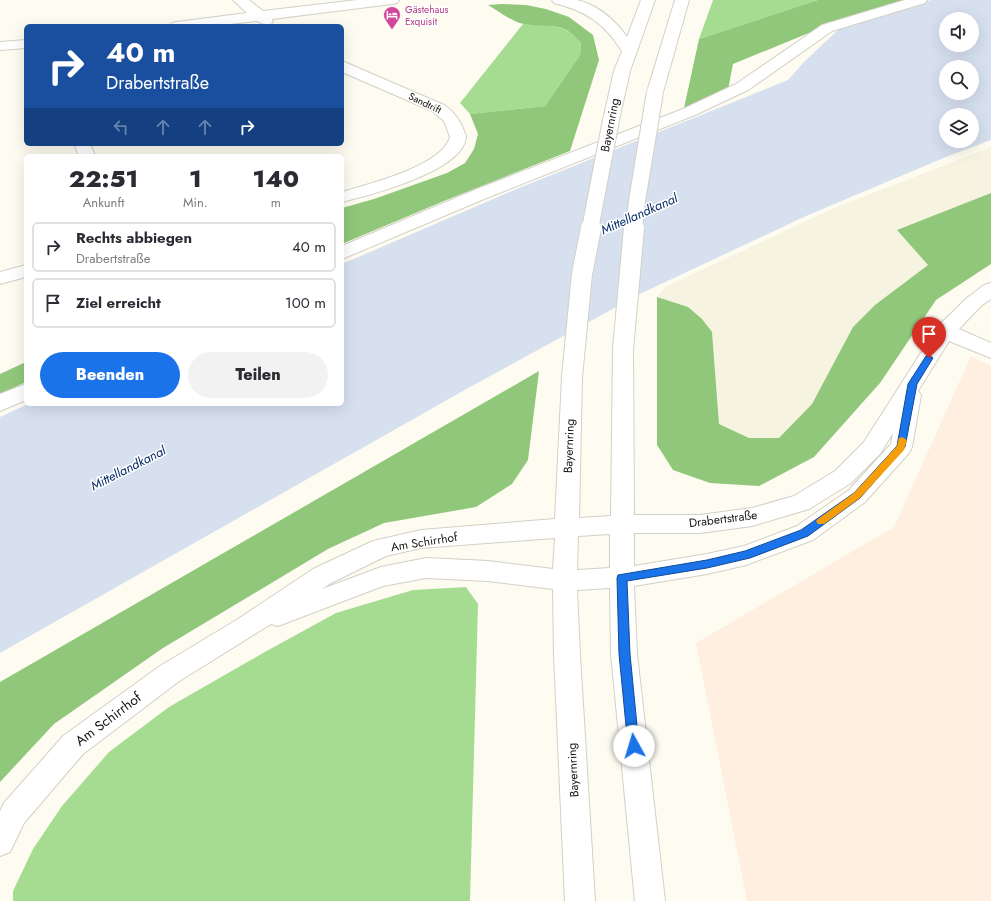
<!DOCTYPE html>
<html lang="de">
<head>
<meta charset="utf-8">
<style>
	:root { --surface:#fff; --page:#f2f2f3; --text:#2b2b33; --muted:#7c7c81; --line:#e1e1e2; --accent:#1a73e8 }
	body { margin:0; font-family:Jost,sans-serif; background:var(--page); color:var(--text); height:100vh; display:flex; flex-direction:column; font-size:15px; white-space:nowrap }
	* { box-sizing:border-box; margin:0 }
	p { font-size:13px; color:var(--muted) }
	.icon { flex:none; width:22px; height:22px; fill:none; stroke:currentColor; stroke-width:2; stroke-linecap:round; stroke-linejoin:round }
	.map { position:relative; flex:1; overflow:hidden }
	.panel { position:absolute; left:24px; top:154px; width:320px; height:252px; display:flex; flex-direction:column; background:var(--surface); border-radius:6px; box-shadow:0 4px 16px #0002 }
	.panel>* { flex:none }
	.banner { position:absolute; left:24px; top:24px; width:320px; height:122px; border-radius:6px; box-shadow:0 4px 16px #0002; background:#1a4fa0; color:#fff; overflow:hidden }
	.controls { position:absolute; left:939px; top:12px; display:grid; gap:8px }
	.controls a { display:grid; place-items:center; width:40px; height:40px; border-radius:50%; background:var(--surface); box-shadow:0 4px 16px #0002; font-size:20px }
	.pin { position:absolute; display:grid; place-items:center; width:34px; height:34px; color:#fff; margin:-41px -17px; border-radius:50% 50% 50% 0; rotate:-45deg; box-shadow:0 0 4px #0007 }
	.pin .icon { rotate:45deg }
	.me { position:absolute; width:44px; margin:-22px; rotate:354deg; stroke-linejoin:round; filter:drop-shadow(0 0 3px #0008) }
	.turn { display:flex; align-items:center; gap:14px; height:84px; padding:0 16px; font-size:18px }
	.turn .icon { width:52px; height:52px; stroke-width:2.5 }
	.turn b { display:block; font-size:28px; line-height:34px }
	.lanes { display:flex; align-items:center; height:38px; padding:0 16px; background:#0003; justify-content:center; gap:20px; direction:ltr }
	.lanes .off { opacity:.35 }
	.eta { display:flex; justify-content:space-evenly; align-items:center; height:68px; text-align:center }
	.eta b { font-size:24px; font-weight:800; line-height:28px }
	.action { display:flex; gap:8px; margin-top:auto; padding:8px 16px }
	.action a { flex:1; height:46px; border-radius:24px; background:var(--accent); color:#fff; font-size:16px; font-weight:800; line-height:46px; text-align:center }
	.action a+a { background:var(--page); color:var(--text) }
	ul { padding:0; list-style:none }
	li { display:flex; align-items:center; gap:12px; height:50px; margin:0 8px 6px; padding:0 8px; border:2px solid var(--line); border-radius:6px }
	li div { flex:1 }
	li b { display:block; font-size:15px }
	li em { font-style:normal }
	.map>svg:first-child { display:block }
	.commercial { fill:#feefe1 }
	.built { fill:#f6f3e0 }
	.green { fill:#a6dc91 }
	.forest { fill:#91c77b }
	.water { fill:#d6e0ef; fill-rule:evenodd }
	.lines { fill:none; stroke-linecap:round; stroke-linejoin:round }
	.minor-casing { stroke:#d2d0c5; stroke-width:2 }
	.minor { fill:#fff; fill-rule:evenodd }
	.minor-bridge-far1-casing { stroke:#d2d0c5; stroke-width:18; stroke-linecap:butt }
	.minor-bridge-casing { stroke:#d2d0c5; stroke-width:22; stroke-linecap:butt }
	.minor-bridge-far1 { stroke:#fff; stroke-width:16 }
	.minor-bridge { stroke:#fff; stroke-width:20 }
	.route { fill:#1a73e8; stroke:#114b97 }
	.slow { fill:#f59e0b }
	.labels { text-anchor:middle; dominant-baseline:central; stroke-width:3; stroke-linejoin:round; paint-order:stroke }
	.far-hotel-label { font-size:10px; fill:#b23c85; stroke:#fff; text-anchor:start }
	.far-street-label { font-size:10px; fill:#14130f; stroke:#fff }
	.street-label { font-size:12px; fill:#14130f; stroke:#fff }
	.water-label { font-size:13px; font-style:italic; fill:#082b6b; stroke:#fff }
	.near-street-label { font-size:14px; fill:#14130f; stroke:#fff }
</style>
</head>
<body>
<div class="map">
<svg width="991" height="901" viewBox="0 0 991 901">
	<rect width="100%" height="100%" fill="#fefcf1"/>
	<path class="commercial" d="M 971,356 L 991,366 L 991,901 L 747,901 L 696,643 L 894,527 Z"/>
	<path class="built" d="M 991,147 L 991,193 L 897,230 L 928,265 L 875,305 L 853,327 L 812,404 L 779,438 L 749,438 L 719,424 L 712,332 L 657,297 L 665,287 L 832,209 Z"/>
	<path class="green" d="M 713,0 L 818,0 L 699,39 Z
		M 523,24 C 549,26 563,22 581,43 L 580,55 L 545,106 L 470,114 L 460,103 Z
		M 466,587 L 478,604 L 470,901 L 13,901 L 13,891 L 33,849 L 62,806 L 109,752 L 169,707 L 263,653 L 336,613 L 413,590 Z"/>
	<path class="forest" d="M 818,0 L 915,0 L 821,28 L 733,64 L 728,90 L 684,108 L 699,39 Z
		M 502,4 L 526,5 L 546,9 L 569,17 L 593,35 L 599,60 L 570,151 L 444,201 L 342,244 L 342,208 L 374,199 L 447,173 L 465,163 L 474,149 L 478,134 L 470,114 L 545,106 L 580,55 L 581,43 C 560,19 551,29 524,24 C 514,23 498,11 488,5 Z
		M 991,193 L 991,264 L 936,300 L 880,383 L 814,457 L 759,486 L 710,483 L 673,470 L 657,445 L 657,297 L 688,307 L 702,319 L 712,332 L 719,424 L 749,438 L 779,438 L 812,404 L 853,327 L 875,305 L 928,265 L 897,230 Z
		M 26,362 L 26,382 L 0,394 L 0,374 Z
		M 539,371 L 528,460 L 512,484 L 476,507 L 384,523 L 328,549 L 163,648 L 54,724 L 0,782 L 0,682 Z"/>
	<path class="water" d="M 931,0 L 991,0 L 991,140 L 946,157 L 806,216 L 642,293 L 470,387 L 0,653 L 0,417 L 28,404 L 342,404 L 342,264 L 519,188 L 788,80 L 803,63 L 841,27 ZM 946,19 L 972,19 L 972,45 L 946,45 ZM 946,67 L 972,67 L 972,93 L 946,93 ZM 946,115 L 972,115 L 972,141 L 946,141 Z"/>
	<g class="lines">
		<defs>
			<path id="minor" d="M 233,0 L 249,0 L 263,11 L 357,0 L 399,0 L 397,3 L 392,4 L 272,19 L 273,21 L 271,24 L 266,25 L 257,21 L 213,26 L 170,26 L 172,23 L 177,22 L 247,13 Z
				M 552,0 C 560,0 569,0 577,0 C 598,5 615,20 627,37 L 641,0 L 655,0 L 630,71 L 619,120 L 617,123 L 611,125 L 605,123 L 603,120 L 614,71 L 622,51 C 604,23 586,11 554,3 Z
				M 675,0 L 689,0 L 663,92 L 661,95 L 655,97 L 649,95 L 647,92 Z
				M 905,0 L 927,0 L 925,3 L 832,31 L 748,90 L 695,115 L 489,197 L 342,259 L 342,246 L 477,189 L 683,109 L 736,84 L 822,25 Z
				M 26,40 L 26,48 L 0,50 L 0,42 Z
				M 342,61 L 444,105 C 456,113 461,122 466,136 C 465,171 370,195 342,202 L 342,192 C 369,184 442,166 450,137 L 444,121 L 432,111 L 342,72 Z
				M 74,144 L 90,144 L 95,156 L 79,156 Z
				M 26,265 L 26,277 L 0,284 L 0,272 Z
				M 991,283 L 991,299 L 981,306 L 959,329 L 991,343 L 991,358 L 949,341 L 918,391 L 921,395 L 912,447 L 909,453 L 865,502 L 813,540 L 746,565 L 707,574 L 634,586 L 637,654 L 665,901 L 635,901 L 611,654 L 610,588 L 577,590 L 580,655 L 595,901 L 565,901 L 554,655 L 553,589 L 488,581 L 426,578 L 383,586 L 278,626 L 271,624 L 178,682 L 83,754 L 24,823 L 10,852 L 0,856 L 0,811 L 4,803 L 63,736 L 160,666 L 238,619 L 313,569 L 373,541 L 421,530 L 555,519 L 562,377 L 565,372 L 572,370 L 579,372 L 582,377 L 579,518 L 611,516 L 613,349 L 616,344 L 623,342 L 630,344 L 633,349 L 634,515 L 700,515 L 752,508 L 794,496 L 835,471 L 864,442 L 938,326 L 967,298 L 984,285 ZM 893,433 L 891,444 L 849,490 L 797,526 L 744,546 L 707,554 L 634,566 L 634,533 L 700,533 L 752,526 L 809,509 L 851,483 L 880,454 ZM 610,534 L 610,568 L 577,570 L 578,536 ZM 555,538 L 553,569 L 488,561 L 426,558 L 381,567 L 322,589 L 331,583 L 386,556 L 421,548 Z
				M 26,384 L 26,400 L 0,411 L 0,394 Z"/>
		</defs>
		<use href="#minor" class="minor-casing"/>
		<use href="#minor" class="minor"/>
		<defs>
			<path id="minor-bridge-far1" d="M 590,229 L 611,120
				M 634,229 L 637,201 L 655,92"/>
			<path id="minor-bridge" d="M 623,349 L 634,228
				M 572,377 L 582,274 L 591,228"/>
		</defs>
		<use href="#minor-bridge-far1" class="minor-bridge-far1-casing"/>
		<use href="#minor-bridge" class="minor-bridge-casing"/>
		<use href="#minor-bridge-far1" class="minor-bridge-far1"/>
		<use href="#minor-bridge" class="minor-bridge"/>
	</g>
	<path class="route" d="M 929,355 L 933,358 L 917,384 L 905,447 L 860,498 L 808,536 L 750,558 L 707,568 L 627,581 L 630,654 L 639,746 L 638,750 L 634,751 L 630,750 L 628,746 L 619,654 L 617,578 L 618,575 L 707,560 L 745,551 L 801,530 L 854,493 L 897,446 L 908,384 L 926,356 Z"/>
	<path class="slow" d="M 902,437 L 907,440 L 904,450 L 860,498 L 824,524 L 818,524 L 816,521 L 818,519 L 854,493 L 897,446 L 899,438 Z"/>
	<defs>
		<symbol id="hotel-pin" viewBox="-11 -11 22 30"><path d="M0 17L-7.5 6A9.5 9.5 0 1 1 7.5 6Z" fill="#d1479c" stroke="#fff"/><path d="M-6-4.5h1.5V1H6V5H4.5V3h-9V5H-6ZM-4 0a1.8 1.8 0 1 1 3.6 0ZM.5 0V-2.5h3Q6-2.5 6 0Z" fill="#fff"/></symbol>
	</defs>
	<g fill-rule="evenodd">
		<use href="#hotel-pin" x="382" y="5" width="20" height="27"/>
	</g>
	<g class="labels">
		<g class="far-hotel-label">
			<text x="405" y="9">Gästehaus<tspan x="405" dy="12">Exquisit</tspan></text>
		</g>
		<g class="far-street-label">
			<text transform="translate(425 103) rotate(26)">Sandtrift</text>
		</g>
		<g class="street-label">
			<text transform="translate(610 125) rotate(-79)">Bayernring</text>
			<text transform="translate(569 446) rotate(-88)">Bayernring</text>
			<text transform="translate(723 519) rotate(-7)">Drabertstraße</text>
			<text transform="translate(424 542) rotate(-9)">Am Schirrhof</text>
			<text transform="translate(573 770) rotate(-93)">Bayernring</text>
		</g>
		<g class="water-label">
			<text transform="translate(639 214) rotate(-24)">Mittellandkanal</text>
			<text transform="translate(128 468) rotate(-27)">Mittellandkanal</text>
		</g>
		<g class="near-street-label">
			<text transform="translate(108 719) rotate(-37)">Am Schirrhof</text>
		</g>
	</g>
</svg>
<div class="controls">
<a><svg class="icon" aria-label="sound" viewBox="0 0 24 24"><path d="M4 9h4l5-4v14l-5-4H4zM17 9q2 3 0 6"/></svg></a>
<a><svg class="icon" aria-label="search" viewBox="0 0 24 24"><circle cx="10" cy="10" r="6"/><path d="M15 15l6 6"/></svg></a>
<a><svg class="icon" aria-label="layers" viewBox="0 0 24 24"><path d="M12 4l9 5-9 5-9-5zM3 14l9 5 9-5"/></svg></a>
</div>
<div class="pin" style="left:929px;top:358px;background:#d93025"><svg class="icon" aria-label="arrive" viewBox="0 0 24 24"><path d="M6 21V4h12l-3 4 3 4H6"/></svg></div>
<svg class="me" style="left:634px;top:746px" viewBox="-20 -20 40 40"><circle r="19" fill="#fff"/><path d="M0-13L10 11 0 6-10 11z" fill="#1a73e8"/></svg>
<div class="banner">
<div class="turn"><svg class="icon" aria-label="right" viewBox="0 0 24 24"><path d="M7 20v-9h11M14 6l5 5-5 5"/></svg><div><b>40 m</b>Drabertstraße</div></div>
<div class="lanes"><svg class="icon off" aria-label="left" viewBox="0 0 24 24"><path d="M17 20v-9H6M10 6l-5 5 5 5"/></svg><svg class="icon off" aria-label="ahead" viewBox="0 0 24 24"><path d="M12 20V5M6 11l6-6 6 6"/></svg><svg class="icon off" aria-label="ahead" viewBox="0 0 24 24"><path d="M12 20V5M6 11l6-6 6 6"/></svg><svg class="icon" aria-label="right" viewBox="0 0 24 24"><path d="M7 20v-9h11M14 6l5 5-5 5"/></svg></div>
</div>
<section class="panel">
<div class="eta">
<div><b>22:51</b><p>Ankunft</p></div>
<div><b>1</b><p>Min.</p></div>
<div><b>140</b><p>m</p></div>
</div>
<ul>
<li><svg class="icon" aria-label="right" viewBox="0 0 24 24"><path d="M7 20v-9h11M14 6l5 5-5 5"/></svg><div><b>Rechts abbiegen</b><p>Drabertstraße</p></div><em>40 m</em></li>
<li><svg class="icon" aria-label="arrive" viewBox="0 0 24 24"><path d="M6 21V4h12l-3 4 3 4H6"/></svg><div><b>Ziel erreicht</b></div><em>100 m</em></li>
</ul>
<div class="action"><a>Beenden</a><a>Teilen</a></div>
</section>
</div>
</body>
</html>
